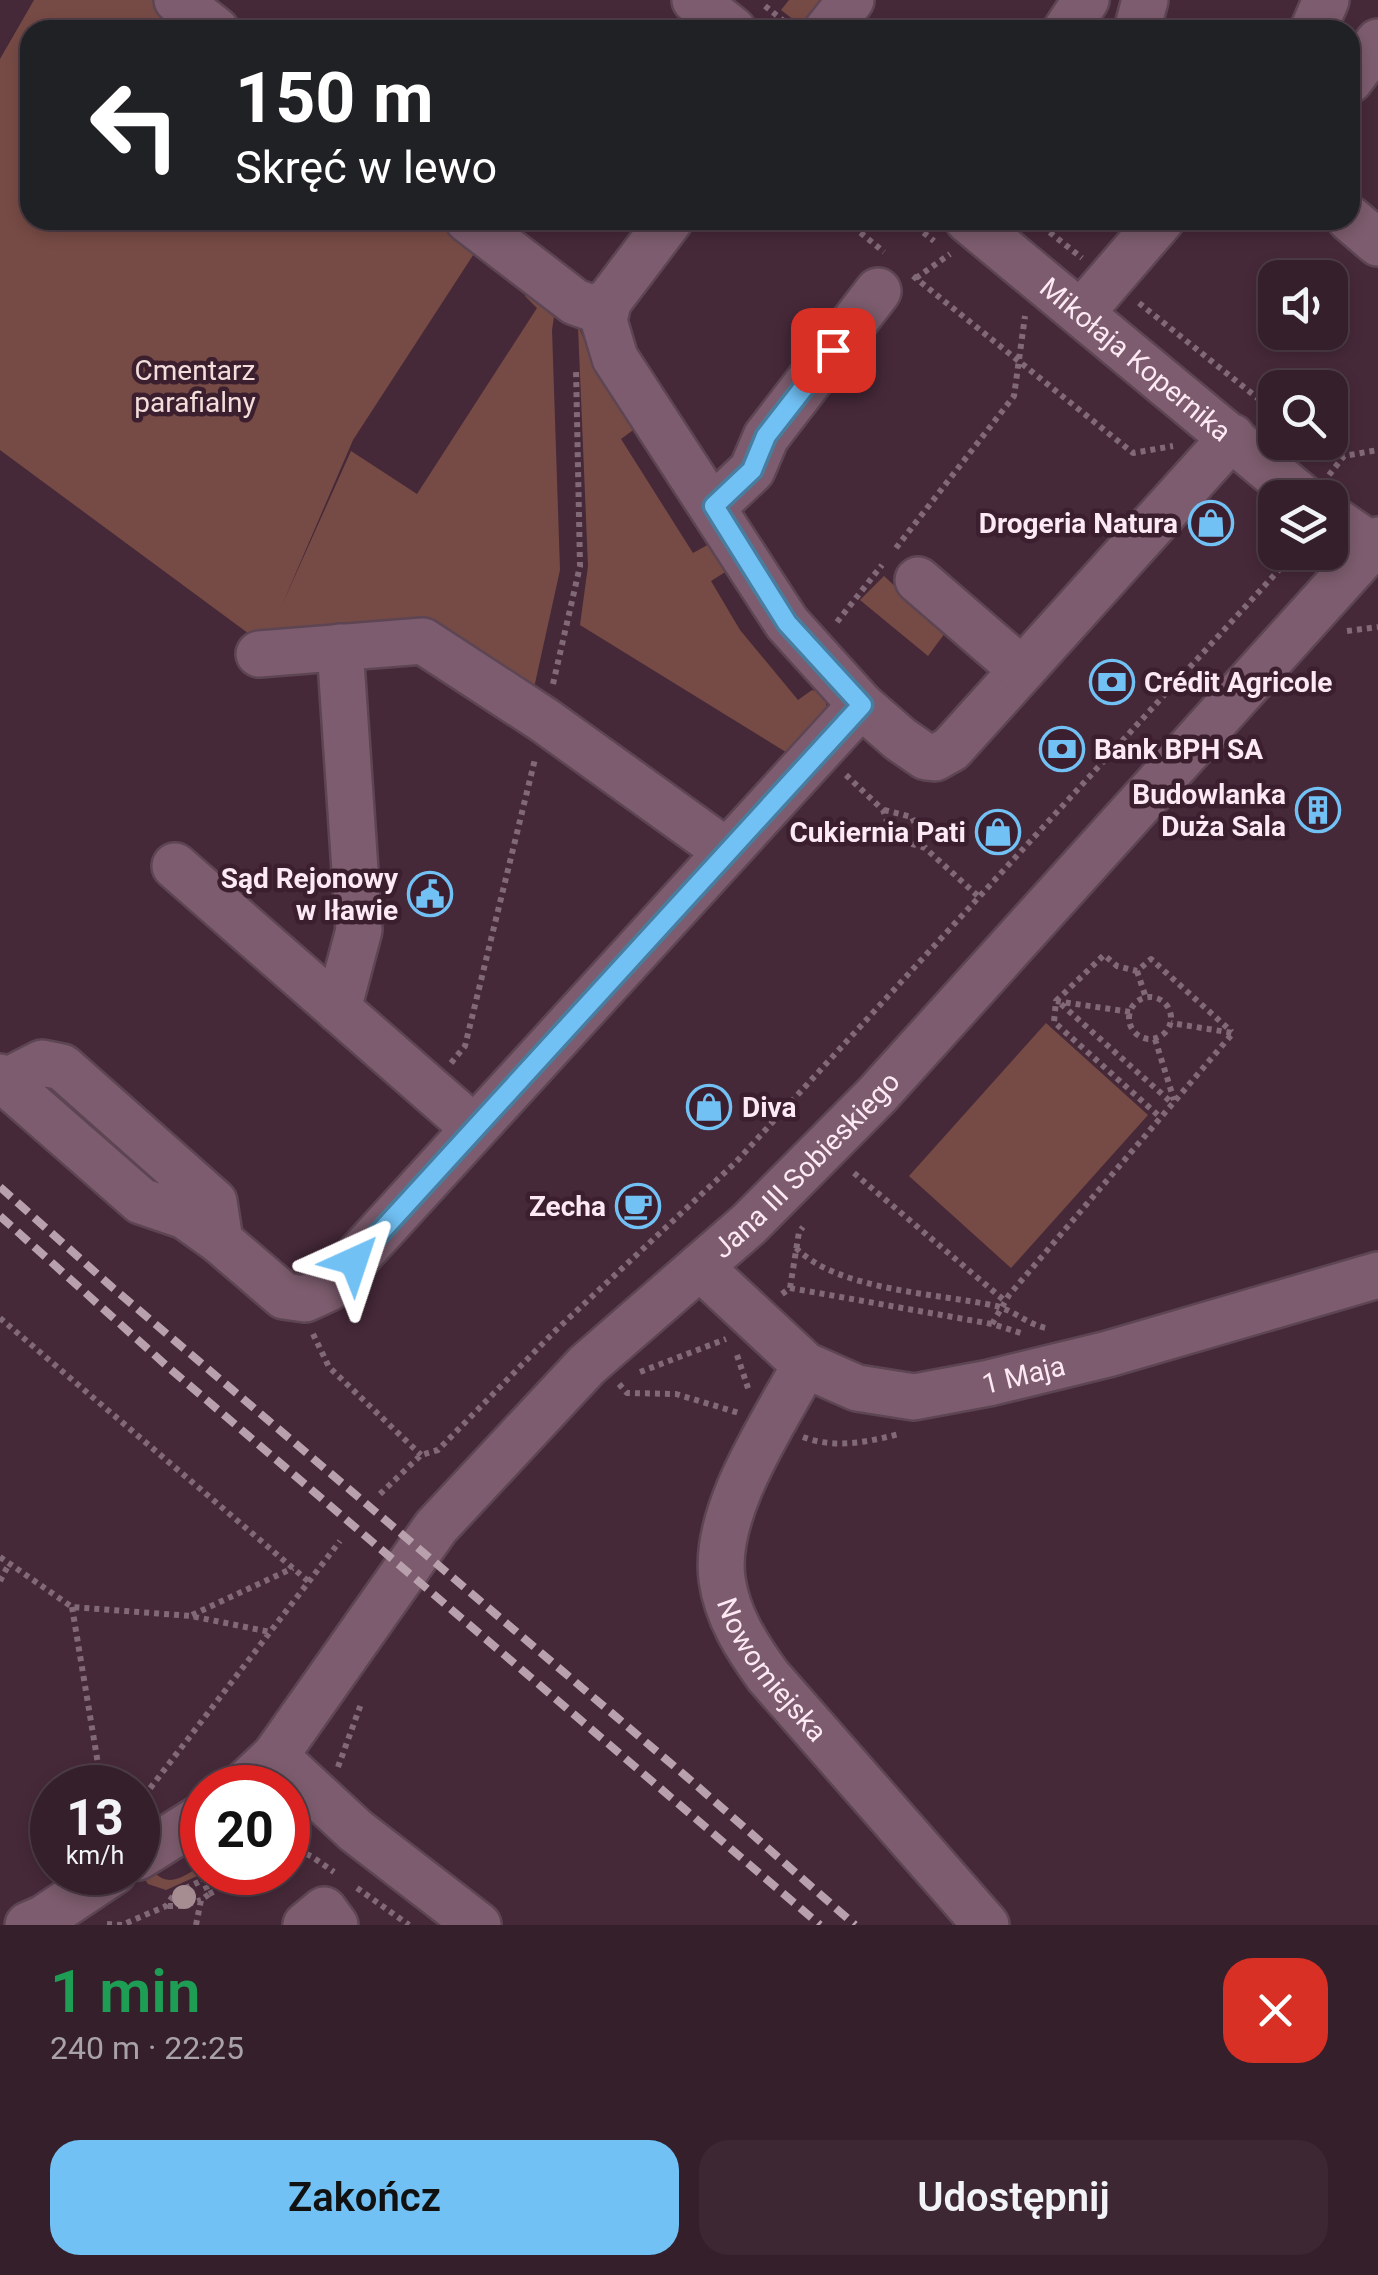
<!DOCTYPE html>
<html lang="pl">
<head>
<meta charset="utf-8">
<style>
	:root { --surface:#341f2b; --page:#3c2733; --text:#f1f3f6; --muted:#a9a2a9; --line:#4e3d47; --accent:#71c1f5 }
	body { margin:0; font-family:Roboto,sans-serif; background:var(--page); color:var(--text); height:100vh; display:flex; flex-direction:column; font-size:38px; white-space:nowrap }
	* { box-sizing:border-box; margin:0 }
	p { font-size:32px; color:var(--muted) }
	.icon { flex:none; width:55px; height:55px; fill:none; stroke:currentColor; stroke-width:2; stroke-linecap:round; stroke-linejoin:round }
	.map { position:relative; height:1925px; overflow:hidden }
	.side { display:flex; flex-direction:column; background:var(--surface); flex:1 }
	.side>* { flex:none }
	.hud { position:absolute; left:20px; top:20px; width:1340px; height:210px; border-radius:30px; box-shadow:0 5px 15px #0003,0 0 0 2px var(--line); background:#202124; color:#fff; overflow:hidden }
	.controls { position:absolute; left:1258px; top:260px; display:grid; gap:20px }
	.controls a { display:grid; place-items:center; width:90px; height:90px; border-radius:20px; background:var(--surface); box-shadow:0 5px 15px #0003,0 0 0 2px var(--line); font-size:50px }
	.speed { position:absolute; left:30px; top:1765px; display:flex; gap:20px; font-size:50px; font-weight:700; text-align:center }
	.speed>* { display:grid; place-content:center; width:130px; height:130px; border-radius:50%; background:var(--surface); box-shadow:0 5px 15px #0003,0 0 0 2px var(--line); line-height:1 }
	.speed small { font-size:25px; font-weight:400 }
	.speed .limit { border:15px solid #d22; background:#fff; color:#111 }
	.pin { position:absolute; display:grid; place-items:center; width:85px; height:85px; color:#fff; margin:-42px; border-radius:20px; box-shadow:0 5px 15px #0006 }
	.me { position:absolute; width:110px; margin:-55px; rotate:42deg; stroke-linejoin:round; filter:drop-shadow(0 0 8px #0008) }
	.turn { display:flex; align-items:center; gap:35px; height:210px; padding:0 50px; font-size:45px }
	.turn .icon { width:130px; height:130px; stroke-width:2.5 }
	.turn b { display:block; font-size:70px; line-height:85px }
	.round { display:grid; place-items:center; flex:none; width:105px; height:105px; border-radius:30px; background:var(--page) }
	.overview { display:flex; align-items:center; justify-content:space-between; height:170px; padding:0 50px }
	h1 { font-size:60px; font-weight:600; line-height:75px; color:#1e9e55 }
	.button { display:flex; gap:20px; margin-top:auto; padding:20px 50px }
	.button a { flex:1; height:115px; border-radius:30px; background:var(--accent); color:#111; font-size:40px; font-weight:600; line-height:115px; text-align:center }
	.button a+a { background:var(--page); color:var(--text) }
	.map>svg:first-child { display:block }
	.green { fill:#774b45 }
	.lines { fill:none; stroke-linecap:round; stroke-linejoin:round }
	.minor-casing { stroke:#5d4553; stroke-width:50 }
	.path { stroke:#826977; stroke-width:6; stroke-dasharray:5 5; stroke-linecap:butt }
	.minor { stroke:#7c5c6e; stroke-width:45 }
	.rail { stroke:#b8a1ad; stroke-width:8; stroke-dasharray:15 8; stroke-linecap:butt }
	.tree { fill:#a58d92 }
	.route-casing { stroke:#497d9f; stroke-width:25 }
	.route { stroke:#71c1f5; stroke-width:18 }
	.labels { text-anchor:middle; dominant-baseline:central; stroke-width:9; stroke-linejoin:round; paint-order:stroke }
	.street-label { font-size:28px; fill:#fce9f3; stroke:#3b1f2f }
	.park-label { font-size:28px; fill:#f3dedb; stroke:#3b1f2f }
	.poi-label { font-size:28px; font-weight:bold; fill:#fce9f3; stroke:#3b1f2f; text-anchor:end }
</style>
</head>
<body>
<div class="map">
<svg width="1378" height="1925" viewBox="0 0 1378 1925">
	<rect width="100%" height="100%" fill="#462939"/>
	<path class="green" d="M 34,0 L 157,0 L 196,30 L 30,30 L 30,220 L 444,220 L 479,246 L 353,440 L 282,605 L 351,451 L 417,494 L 537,308 L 525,296 L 525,288 L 556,303 L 552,330 L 560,570 L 532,697 L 426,626 L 264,645 L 0,450 L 0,59 Z
		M 789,0 L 826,0 L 803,27 L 781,10 Z
		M 578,326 L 604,385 L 640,425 L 621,439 L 693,553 L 713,542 L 730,569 L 711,581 L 740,630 L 798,700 L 812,690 L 824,694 L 828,713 L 789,754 L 580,625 L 588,566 Z
		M 884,576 L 945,633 L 928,656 L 860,600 Z
		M 1046,1023 L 1148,1115 L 1011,1268 L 909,1176 Z
		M 202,1865 L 204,1873 L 166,1890 L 148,1884 L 144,1878 L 154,1872 C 170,1889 185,1875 202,1865 Z"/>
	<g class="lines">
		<defs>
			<g id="minor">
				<path d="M 177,0 L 216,30"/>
				<path d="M 695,0 L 733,30"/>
				<path d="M 827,30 L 851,0"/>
				<path d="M 1066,30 L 1086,0"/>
				<path d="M 1137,30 L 1145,0"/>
				<path d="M 1313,30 L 1326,0"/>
				<path d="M 1350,80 L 1378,42"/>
				<path d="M 1350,219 L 1378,243"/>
				<path d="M 468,220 L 575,302 L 592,308 L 608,302"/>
				<path d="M 670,220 L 608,302 L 604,321 L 615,358 L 787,623 L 861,705 L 900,739 L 926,757 L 935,758 L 951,749 L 1232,437"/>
				<path id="s1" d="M 968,220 L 1303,498"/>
				<path d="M 1081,313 L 1161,220"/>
				<path d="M 714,506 L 752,470 L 766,437 L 878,291"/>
				<path d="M 1330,517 L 1378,550"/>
				<path d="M 918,580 L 1022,670"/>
				<path d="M 259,654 L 423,641 L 544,720 L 726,851"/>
				<path d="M 175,866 L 474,1128"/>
				<path d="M 338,1009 L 359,930 L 340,647"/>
				<path d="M 0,1077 L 5,1082 L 141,1201 L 185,1216 L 220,1241 L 214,1202 L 62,1067 L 42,1063 L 5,1082"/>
				<path d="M 220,1241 L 284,1296 L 305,1299 L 329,1288 L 861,705"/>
				<path id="s2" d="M 700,1267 L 805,1365 L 857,1388 L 914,1397 L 989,1383 L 1108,1354 L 1378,1275"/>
				<path id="s3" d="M 805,1365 C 774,1423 713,1511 722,1579 C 727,1616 747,1647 768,1676 L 986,1925"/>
				<path d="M 275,1756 L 356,1831 L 478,1925"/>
				<path id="s4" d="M 241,1788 L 275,1756 L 436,1527 L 587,1365 L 749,1224 L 877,1095 L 1378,540"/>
				<path d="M 138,1857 L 202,1817"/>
				<path d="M 28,1925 L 44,1918 L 113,1872"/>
				<path d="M 306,1925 L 324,1910 L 335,1925"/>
			</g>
		</defs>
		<use href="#minor" class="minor-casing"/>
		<path class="path" d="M 765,6 L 790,26
			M 845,220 L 884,252
			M 908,220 L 934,241
			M 1034,220 L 1082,258
			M 913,276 L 1133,453 L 1173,446
			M 916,278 L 950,254
			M 1139,303 L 1275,412
			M 1319,442 L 1344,456
			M 1329,475 L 1344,456 L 1378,450
			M 896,548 L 1014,396 L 1025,316
			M 837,622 L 882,565
			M 1347,631 L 1378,627
			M 553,684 L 580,566 L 576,369
			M 846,775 L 883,810 L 893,838 L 925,848 L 978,896
			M 884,810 L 912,817 L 925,848
			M 1137,971 L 1146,998
			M1129 1018a21 21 0 1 1 42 0a21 21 0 1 1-42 0Z
			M 1056,1001 L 1104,955 L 1117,966 L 1137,971 L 1151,959 L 1232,1032
			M 1061,1004 L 1172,1103
			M 1130,1012 L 1056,1001 L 1054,1022 L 1160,1117
			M 1155,1039 L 1174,1100
			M 451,1063 L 465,1046 L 535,759
			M 854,1173 L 1005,1301
			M 796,1248 C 839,1291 937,1293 996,1306 C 1015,1311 1027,1324 1046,1328
			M 790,1288 L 992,1324 L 1024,1334
			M 782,1294 L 790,1288 L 799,1232 L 803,1227
			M 0,1318 L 308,1581
			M 992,1324 L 1009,1295 L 1233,1033 L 1171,1023
			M 313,1334 L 329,1367 L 421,1455
			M 737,1355 L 749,1391
			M 640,1372 L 726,1339
			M 619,1384 L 627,1393 L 676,1394 L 739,1413
			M 803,1437 C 834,1449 868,1442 899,1434
			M 380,1494 L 421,1455 L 438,1450 L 555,1331 L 736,1162 L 1289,559 L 1289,552
			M 0,1557 L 72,1607 L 191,1616 L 270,1632
			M 0,1581 L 9,1564
			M 72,1607 L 102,1788
			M 192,1615 L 293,1568
			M 338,1767 L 361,1704
			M 138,1804 L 340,1541
			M 288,1846 L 311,1856 L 334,1872
			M 357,1888 L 409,1925
			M 209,1894 L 253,1872
			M 168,1906 L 181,1906 L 201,1900
			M 107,1924 L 122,1925 L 166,1906 L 175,1893 L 220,1872
			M 196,1925 L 201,1900 L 209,1894 L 203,1880"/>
		<use href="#minor" class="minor"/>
		<path class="rail" d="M 0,1187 L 113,1288 L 695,1784 L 855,1925
			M 0,1216 L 168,1367 L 820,1925"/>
	</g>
	<circle class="tree" cx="184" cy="1897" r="12"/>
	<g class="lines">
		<defs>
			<path id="route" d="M 354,1261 L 862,705 L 787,623 L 714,506 L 752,470 L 766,436 L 833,350"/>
		</defs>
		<use href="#route" class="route-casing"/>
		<use href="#route" class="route"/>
	</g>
	<defs>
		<symbol id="shop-ring" viewBox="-11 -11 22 22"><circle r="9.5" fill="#3b1f2f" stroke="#71c1f5" stroke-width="1.5"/><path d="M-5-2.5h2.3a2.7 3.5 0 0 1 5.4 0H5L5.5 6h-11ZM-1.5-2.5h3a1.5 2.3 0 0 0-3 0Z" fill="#71c1f5"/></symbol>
		<symbol id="bank-ring" viewBox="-11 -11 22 22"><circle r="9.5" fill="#3b1f2f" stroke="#71c1f5" stroke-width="1.5"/><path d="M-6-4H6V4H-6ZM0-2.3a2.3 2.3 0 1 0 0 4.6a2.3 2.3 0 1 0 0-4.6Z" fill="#71c1f5"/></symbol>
		<symbol id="building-ring" viewBox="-11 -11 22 22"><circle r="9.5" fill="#3b1f2f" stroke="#71c1f5" stroke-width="1.5"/><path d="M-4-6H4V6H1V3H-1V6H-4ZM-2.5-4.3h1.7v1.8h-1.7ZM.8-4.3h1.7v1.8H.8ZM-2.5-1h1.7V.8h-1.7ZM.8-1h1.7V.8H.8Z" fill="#71c1f5"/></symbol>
		<symbol id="civic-ring" viewBox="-11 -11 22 22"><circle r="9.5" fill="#3b1f2f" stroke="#71c1f5" stroke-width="1.5"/><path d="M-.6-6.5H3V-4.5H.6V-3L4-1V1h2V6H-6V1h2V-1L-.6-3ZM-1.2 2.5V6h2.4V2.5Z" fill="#71c1f5"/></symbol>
		<symbol id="cafe-ring" viewBox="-11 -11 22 22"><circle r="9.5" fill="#3b1f2f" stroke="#71c1f5" stroke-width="1.5"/><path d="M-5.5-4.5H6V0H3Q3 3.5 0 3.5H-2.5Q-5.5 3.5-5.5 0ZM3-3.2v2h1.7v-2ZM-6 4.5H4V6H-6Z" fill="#71c1f5"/></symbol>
	</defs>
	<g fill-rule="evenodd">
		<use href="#shop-ring" x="1186" y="498" width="50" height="50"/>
		<use href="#bank-ring" x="1087" y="657" width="50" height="50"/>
		<use href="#bank-ring" x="1037" y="724" width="50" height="50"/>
		<use href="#building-ring" x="1293" y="785" width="50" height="50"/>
		<use href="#shop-ring" x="973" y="807" width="50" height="50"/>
		<use href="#civic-ring" x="405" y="869" width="50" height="50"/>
		<use href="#shop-ring" x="684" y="1082" width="50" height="50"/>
		<use href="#cafe-ring" x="613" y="1181" width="50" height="50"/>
	</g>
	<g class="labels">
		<g class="street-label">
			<text stroke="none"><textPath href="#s1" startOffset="218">Mikołaja Kopernika</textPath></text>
			<text stroke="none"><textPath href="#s4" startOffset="845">Jana III Sobieskiego</textPath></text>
			<text stroke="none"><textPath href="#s2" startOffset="370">1 Maja</textPath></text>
			<text stroke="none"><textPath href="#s3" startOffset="338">Nowomiejska</textPath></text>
		</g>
		<g class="park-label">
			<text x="195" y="370">Cmentarz<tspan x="195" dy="32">parafialny</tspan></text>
		</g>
		<g class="poi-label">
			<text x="1178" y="523">Drogeria Natura</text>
			<text x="1144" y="682" text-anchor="start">Crédit Agricole</text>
			<text x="1094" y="749" text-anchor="start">Bank BPH SA</text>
			<text x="1286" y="794">Budowlanka<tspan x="1286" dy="32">Duża Sala</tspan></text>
			<text x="966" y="832">Cukiernia Pati</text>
			<text x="398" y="878">Sąd Rejonowy<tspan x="398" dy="32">w Iławie</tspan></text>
			<text x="742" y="1107" text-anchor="start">Diva</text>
			<text x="606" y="1206">Zecha</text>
		</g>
	</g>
</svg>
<div class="controls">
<a><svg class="icon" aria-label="sound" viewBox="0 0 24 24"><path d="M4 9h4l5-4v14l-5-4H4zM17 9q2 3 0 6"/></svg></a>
<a><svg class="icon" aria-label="search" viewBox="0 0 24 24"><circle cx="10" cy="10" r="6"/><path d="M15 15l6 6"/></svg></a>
<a><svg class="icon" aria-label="layers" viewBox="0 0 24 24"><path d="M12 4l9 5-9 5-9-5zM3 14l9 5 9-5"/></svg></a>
</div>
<div class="speed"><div>13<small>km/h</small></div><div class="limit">20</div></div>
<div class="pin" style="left:833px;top:350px;background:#d93025"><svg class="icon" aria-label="arrive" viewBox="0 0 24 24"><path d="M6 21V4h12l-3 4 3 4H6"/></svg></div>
<svg class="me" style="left:354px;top:1261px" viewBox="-20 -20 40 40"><path d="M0-17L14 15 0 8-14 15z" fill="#71c1f5" stroke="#fff" stroke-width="4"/></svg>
<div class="hud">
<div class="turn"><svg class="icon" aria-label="left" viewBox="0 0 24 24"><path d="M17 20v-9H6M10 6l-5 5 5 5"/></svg><div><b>150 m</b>Skręć w lewo</div></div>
</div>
</div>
<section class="side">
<div class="overview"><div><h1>1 min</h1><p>240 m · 22:25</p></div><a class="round" style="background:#d93025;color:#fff"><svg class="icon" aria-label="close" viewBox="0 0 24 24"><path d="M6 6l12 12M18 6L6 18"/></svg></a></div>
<div class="button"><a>Zakończ</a><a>Udostępnij</a></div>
</section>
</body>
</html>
